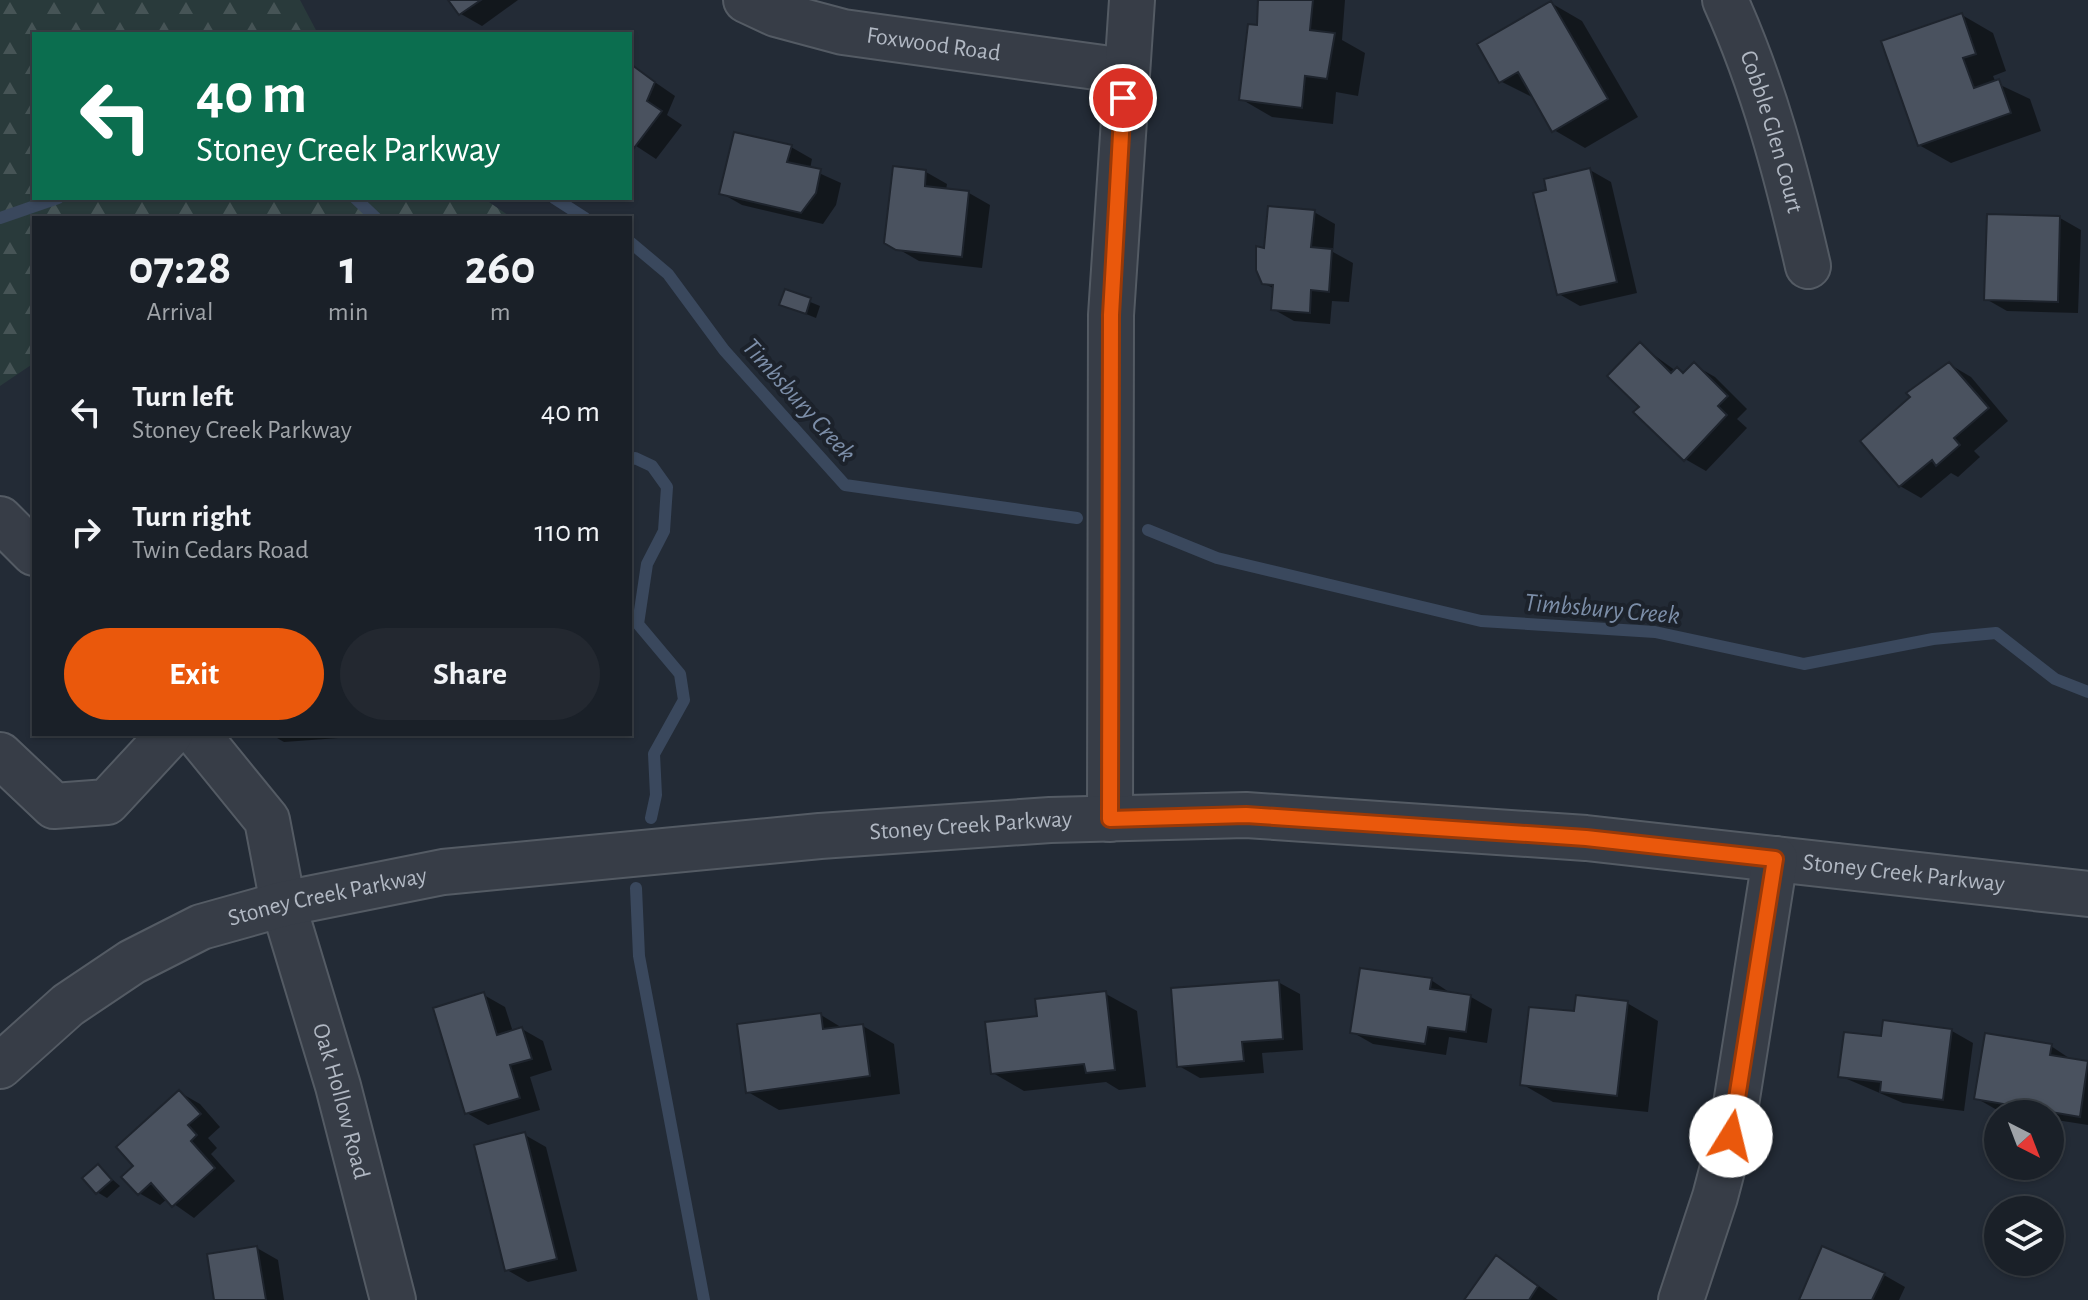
<!DOCTYPE html>
<html lang="en">
<head>
<meta charset="utf-8">
<style>
	:root { --surface:#1a2028; --page:#232830; --text:#f1f3f6; --muted:#9fa3a8; --line:#383e45; --accent:#ea580c }
	body { margin:0; font-family:"Alegreya Sans",sans-serif; background:var(--page); color:var(--text); height:100vh; display:flex; flex-direction:column; font-size:30px; white-space:nowrap }
	* { box-sizing:border-box; margin:0 }
	p { font-size:26px; color:var(--muted) }
	.icon { flex:none; width:44px; height:44px; fill:none; stroke:currentColor; stroke-width:2; stroke-linecap:round; stroke-linejoin:round }
	.map { position:relative; flex:1; overflow:hidden }
	.drawer { position:absolute; left:32px; top:216px; width:600px; height:520px; display:flex; flex-direction:column; background:var(--surface); border-radius:0px; box-shadow:0 2px 6px #0004,0 0 0 2px var(--line) }
	.drawer>* { flex:none }
	.banner { position:absolute; left:32px; top:32px; width:600px; height:168px; border-radius:0px; box-shadow:0 2px 6px #0004,0 0 0 2px var(--line); background:#0b6e4f; color:#fff; overflow:hidden }
	.needle { width:52px; rotate:138deg }
	.fabs { position:absolute; left:1984px; top:1100px; display:grid; gap:16px }
	.fabs a { display:grid; place-items:center; width:80px; height:80px; border-radius:50%; background:var(--surface); box-shadow:0 2px 6px #0004,0 0 0 2px var(--line); font-size:40px }
	.pin { position:absolute; display:grid; place-items:center; width:68px; height:68px; color:#fff; margin:-34px; border:4px solid #fff; border-radius:50%; box-shadow:0 2px 8px #0007 }
	.me { position:absolute; width:88px; margin:-44px; rotate:9deg; stroke-linejoin:round; filter:drop-shadow(0 0 6px #0008) }
	.turn { display:flex; align-items:center; gap:28px; height:168px; padding:0 32px; font-size:36px }
	.turn .icon { width:104px; height:104px; stroke-width:2.5 }
	.turn b { display:block; font-size:56px; line-height:68px }
	.eta { display:flex; justify-content:space-evenly; align-items:center; height:136px; text-align:center }
	.eta b { font-size:48px; font-weight:600; line-height:56px }
	.primary-button { display:flex; gap:16px; margin-top:auto; padding:16px 32px }
	.primary-button a { flex:1; height:92px; border-radius:48px; background:var(--accent); color:#fff; font-size:32px; font-weight:600; line-height:92px; text-align:center }
	.primary-button a+a { background:var(--page); color:var(--text) }
	ul { padding:0; list-style:none }
	li { display:flex; align-items:center; gap:24px; height:120px; padding:0 32px }
	li div { flex:1 }
	li b { display:block; font-size:30px }
	li em { font-style:normal }
	.map>svg:first-child { display:block }
	.forest { fill:url(#forest-firs) }
	.shadow { fill:#0007 }
	.lines { fill:none; stroke-linecap:round; stroke-linejoin:round }
	.stream { stroke:#3a485d; stroke-width:12 }
	.building { fill:#4a525f; stroke:#1e242d; stroke-width:2 }
	.minor-casing { stroke:#545b64; stroke-width:48 }
	.minor { stroke:#373d47; stroke-width:44 }
	.route-casing { stroke:#983908; stroke-width:20 }
	.route { stroke:#ea580c; stroke-width:14 }
	.labels { text-anchor:middle; dominant-baseline:central; stroke-width:8; stroke-linejoin:round; paint-order:stroke }
	.street-label { font-size:24px; fill:#b1b8c3; stroke:#1c222b }
	.water-label { font-size:26px; font-style:italic; fill:#7c8ea8; stroke:#1c222b }
</style>
</head>
<body>
<div class="map">
<svg width="2088" height="1300" viewBox="0 0 2088 1300">
	<defs>
		<pattern id="forest-firs" width="22" height="20" patternUnits="userSpaceOnUse" patternTransform="scale(2)"><rect width="22" height="20" fill="#293a3b"/><path d="M5 1l3.5 6h-7zM16 11l3.5 6h-7z" fill="#465456"/></pattern>
	</defs>
	<rect width="100%" height="100%" fill="#232b36"/>
	<path class="forest" d="M 0,0 L 300,0 L 318,34 L 34,34 L 34,198 L 483,198 L 512,218 L 34,218 L 34,363 L 0,386 Z"/>
	<path class="shadow" d="M 451,0 L 518,0 L 482,26 L 461,14 Z
		M 1260,0 L 1345,0 L 1342,40 L 1365,53 L 1358,96 L 1336,92 L 1333,124 L 1272,117 L 1241,99 L 1259,28 Z
		M 1551,3 L 1582,21 L 1638,117 L 1585,148 L 1554,130 L 1534,98 L 1500,81 Z
		M 1962,15 L 1993,33 L 2006,71 L 1993,76 L 1996,83 L 2030,99 L 2041,131 L 1951,163 L 1919,145 Z
		M 633,67 L 675,96 L 667,115 L 682,125 L 656,159 L 630,142 Z
		M 791,147 L 812,159 L 810,169 L 841,183 L 836,205 L 823,224 L 742,205 L 721,193 Z
		M 1590,170 L 1611,182 L 1637,293 L 1580,306 L 1559,294 L 1549,192 Z
		M 926,172 L 947,184 L 946,190 L 969,193 L 990,205 L 982,268 L 919,261 L 886,242 Z
		M 1314,212 L 1335,224 L 1333,252 L 1353,263 L 1349,302 L 1332,301 L 1330,324 L 1294,321 L 1273,309 L 1275,289 L 1263,283 L 1266,250 Z
		M 2060,218 L 2081,230 L 2078,313 L 2007,311 L 1986,299 Z
		M 786,292 L 820,306 L 816,318 L 781,304 Z
		M 1640,345 L 1676,371 L 1685,374 L 1694,365 L 1715,377 L 1747,409 L 1737,419 L 1747,428 L 1706,471 L 1685,459 L 1642,407 Z
		M 1949,364 L 1971,377 L 2008,421 L 1974,451 L 1980,457 L 1958,477 L 1951,473 L 1921,498 L 1900,486 Z
		M 270,734 L 366,734 L 366,736 L 284,742 Z
		M 1431,980 L 1452,994 L 1471,997 L 1492,1009 L 1487,1043 L 1449,1037 L 1446,1055 L 1373,1044 L 1352,1032 Z
		M 1278,982 L 1300,994 L 1303,1050 L 1262,1053 L 1264,1073 L 1200,1078 L 1179,1066 Z
		M 1106,994 L 1137,1011 L 1146,1087 L 1119,1090 L 1106,1082 L 1024,1091 L 993,1073 L 1039,1018 Z
		M 484,995 L 505,1007 L 513,1032 L 522,1029 L 543,1041 L 552,1070 L 530,1077 L 540,1110 L 488,1125 L 467,1113 Z
		M 1627,1003 L 1658,1021 L 1648,1112 L 1553,1102 L 1522,1084 L 1576,1013 Z
		M 821,1015 L 844,1029 L 863,1026 L 894,1044 L 900,1094 L 779,1110 L 748,1092 Z
		M 1952,1031 L 1973,1043 L 1964,1111 L 1903,1103 L 1840,1076 L 1882,1039 Z
		M 2051,1046 L 2072,1060 L 2088,1063 L 2088,1125 L 2050,1119 L 2050,1114 L 1997,1110 L 1976,1098 Z
		M 179,1092 L 200,1104 L 220,1127 L 208,1138 L 217,1148 L 211,1154 L 235,1181 L 194,1218 L 167,1199 L 160,1205 L 139,1193 L 136,1166 Z
		M 525,1135 L 546,1147 L 577,1271 L 528,1282 L 507,1270 Z
		M 98,1167 L 120,1186 L 107,1198 L 97,1192 Z
		M 257,1248 L 278,1260 L 284,1300 L 216,1300 Z
		M 1496,1258 L 1517,1270 L 1558,1300 L 1466,1300 Z
		M 1884,1275 L 1905,1287 L 1899,1300 L 1801,1300 Z"/>
	<g class="lines">
		<path class="stream" d="M 355,198 L 376,218
			M 554,198 L 585,218
			M 0,218 L 58,198
			M 630,242 L 668,274 L 724,350 L 845,485 L 1077,518
			M 630,460 L 635,458 L 652,466 L 667,487 L 664,531 L 647,564 L 638,624 L 680,674 L 684,700 L 654,754 L 656,795 L 651,818
			M 1148,530 L 1217,558 L 1481,621 L 1655,632 L 1804,664 L 1933,639 L 1996,633 L 2055,679 L 2088,692
			M 636,888 L 639,956 L 704,1300"/>
	</g>
	<path class="building" d="M 448,0 L 481,0 L 459,15 Z
		M 1258,0 L 1313,0 L 1310,30 L 1335,33 L 1327,79 L 1305,76 L 1302,108 L 1239,100 L 1248,24 L 1257,25 Z
		M 1551,1 L 1608,99 L 1552,132 L 1518,72 L 1499,83 L 1477,44 Z
		M 1962,13 L 1976,54 L 1963,58 L 1974,88 L 1999,79 L 2011,113 L 1918,146 L 1881,41 Z
		M 632,65 L 655,82 L 647,101 L 662,111 L 634,148 L 630,145 Z
		M 734,132 L 792,145 L 787,162 L 821,169 L 816,193 L 801,213 L 719,194 Z
		M 893,166 L 926,170 L 925,186 L 969,191 L 962,257 L 896,250 L 884,243 Z
		M 1590,168 L 1617,282 L 1557,295 L 1533,193 L 1546,190 L 1544,179 Z
		M 1268,206 L 1315,210 L 1311,247 L 1332,249 L 1329,292 L 1311,290 L 1310,313 L 1271,310 L 1273,285 L 1262,284 L 1256,270 L 1256,246 L 1264,248 Z
		M 1987,214 L 2060,216 L 2058,302 L 1984,300 Z
		M 785,289 L 811,298 L 806,314 L 779,305 Z
		M 1640,342 L 1671,373 L 1677,367 L 1683,373 L 1694,362 L 1728,396 L 1718,406 L 1727,415 L 1684,461 L 1633,412 L 1639,407 L 1607,376 Z
		M 1949,362 L 1989,408 L 1954,438 L 1960,445 L 1936,466 L 1932,460 L 1899,487 L 1860,441 L 1910,397 L 1906,393 Z
		M 1360,968 L 1432,978 L 1430,989 L 1471,995 L 1466,1032 L 1428,1027 L 1425,1044 L 1350,1033 Z
		M 1279,980 L 1283,1039 L 1242,1042 L 1244,1061 L 1177,1067 L 1171,988 Z
		M 1106,991 L 1115,1070 L 1086,1073 L 1084,1064 L 991,1074 L 985,1022 L 1037,1016 L 1035,999 Z
		M 484,992 L 497,1035 L 522,1027 L 532,1059 L 510,1065 L 520,1098 L 465,1114 L 433,1008 Z
		M 1576,995 L 1628,1001 L 1617,1096 L 1520,1085 L 1529,1007 L 1574,1011 Z
		M 821,1013 L 823,1029 L 863,1024 L 870,1076 L 746,1093 L 737,1024 Z
		M 1883,1020 L 1952,1029 L 1943,1100 L 1880,1092 L 1881,1082 L 1838,1077 L 1844,1032 L 1881,1036 Z
		M 1985,1033 L 2052,1044 L 2050,1055 L 2088,1061 L 2080,1117 L 1974,1099 Z
		M 179,1090 L 201,1114 L 188,1125 L 197,1135 L 191,1141 L 215,1168 L 172,1207 L 151,1183 L 138,1195 L 121,1177 L 133,1166 L 116,1147 Z
		M 525,1132 L 557,1259 L 505,1271 L 474,1145 Z
		M 98,1164 L 112,1180 L 96,1194 L 82,1178 Z
		M 257,1246 L 266,1300 L 214,1300 L 207,1254 Z
		M 1822,1246 L 1885,1273 L 1872,1300 L 1799,1300 Z
		M 1496,1255 L 1538,1286 L 1529,1300 L 1464,1300 Z"/>
	<g class="lines">
		<defs>
			<g id="minor">
				<path id="s1" d="M 746,0 L 776,14 L 843,32 L 1125,71"/>
				<path id="s2" d="M 1725,0 C 1764,86 1787,175 1808,266"/>
				<path d="M 0,519 L 34,553"/>
				<path id="s3" d="M 197,734 L 267,820 L 283,904 L 338,1086 L 393,1300"/>
				<path d="M 0,755 L 54,806 L 107,802 L 170,734"/>
				<path d="M 1110,819 L 1111,315 L 1132,0"/>
				<path id="s4" d="M 0,1066 L 68,1005 L 132,962 L 201,927 L 283,904 L 443,872 L 820,836 L 1050,820 L 1246,815 L 1586,838 L 2088,894"/>
				<path d="M 1681,1300 L 1715,1197 L 1731,1136 L 1775,859"/>
			</g>
		</defs>
		<use href="#minor" class="minor-casing"/>
		<use href="#minor" class="minor"/>
	</g>
	<g class="lines">
		<defs>
			<path id="route" d="M 1123,98 L 1111,315 L 1110,819 L 1246,815 L 1586,838 L 1775,859 L 1731,1136"/>
		</defs>
		<use href="#route" class="route-casing"/>
		<use href="#route" class="route"/>
	</g>
	<g class="labels">
		<g class="street-label">
			<text stroke="none"><textPath href="#s1" startOffset="194">Foxwood Road</textPath></text>
			<text stroke="none"><textPath href="#s2" startOffset="140">Cobble Glen Court</textPath></text>
			<text stroke="none"><textPath href="#s4" startOffset="1024">Stoney Creek Parkway</textPath></text>
			<text stroke="none"><textPath href="#s4" startOffset="1960">Stoney Creek Parkway</textPath></text>
			<text stroke="none"><textPath href="#s4" startOffset="376">Stoney Creek Parkway</textPath></text>
			<text stroke="none"><textPath href="#s3" startOffset="402">Oak Hollow Road</textPath></text>
		</g>
		<g class="water-label">
			<text transform="translate(799 400) rotate(48)">Timbsbury Creek</text>
			<text transform="translate(1602 609) rotate(5)">Timbsbury Creek</text>
		</g>
	</g>
</svg>
<div class="fabs">
<a><svg class="needle" viewBox="-14 -14 28 28"><path d="M0-13l5 13h-10z" fill="#e53935"/><path d="M0 13l5-13h-10z" fill="#9fa3a8"/></svg></a>
<a><svg class="icon" aria-label="layers" viewBox="0 0 24 24"><path d="M12 4l9 5-9 5-9-5zM3 14l9 5 9-5"/></svg></a>
</div>
<div class="pin" style="left:1123px;top:98px;background:#d93025"><svg class="icon" aria-label="arrive" viewBox="0 0 24 24"><path d="M6 21V4h12l-3 4 3 4H6"/></svg></div>
<svg class="me" style="left:1731px;top:1136px" viewBox="-20 -20 40 40"><circle r="19" fill="#fff"/><path d="M0-13L10 11 0 6-10 11z" fill="#ea580c"/></svg>
<div class="banner">
<div class="turn"><svg class="icon" aria-label="left" viewBox="0 0 24 24"><path d="M17 20v-9H6M10 6l-5 5 5 5"/></svg><div><b>40 m</b>Stoney Creek Parkway</div></div>
</div>
<section class="drawer">
<div class="eta">
<div><b>07:28</b><p>Arrival</p></div>
<div><b>1</b><p>min</p></div>
<div><b>260</b><p>m</p></div>
</div>
<ul>
<li><svg class="icon" aria-label="left" viewBox="0 0 24 24"><path d="M17 20v-9H6M10 6l-5 5 5 5"/></svg><div><b>Turn left</b><p>Stoney Creek Parkway</p></div><em>40 m</em></li>
<li><svg class="icon" aria-label="right" viewBox="0 0 24 24"><path d="M7 20v-9h11M14 6l5 5-5 5"/></svg><div><b>Turn right</b><p>Twin Cedars Road</p></div><em>110 m</em></li>
</ul>
<div class="primary-button"><a>Exit</a><a>Share</a></div>
</section>
</div>
</body>
</html>
